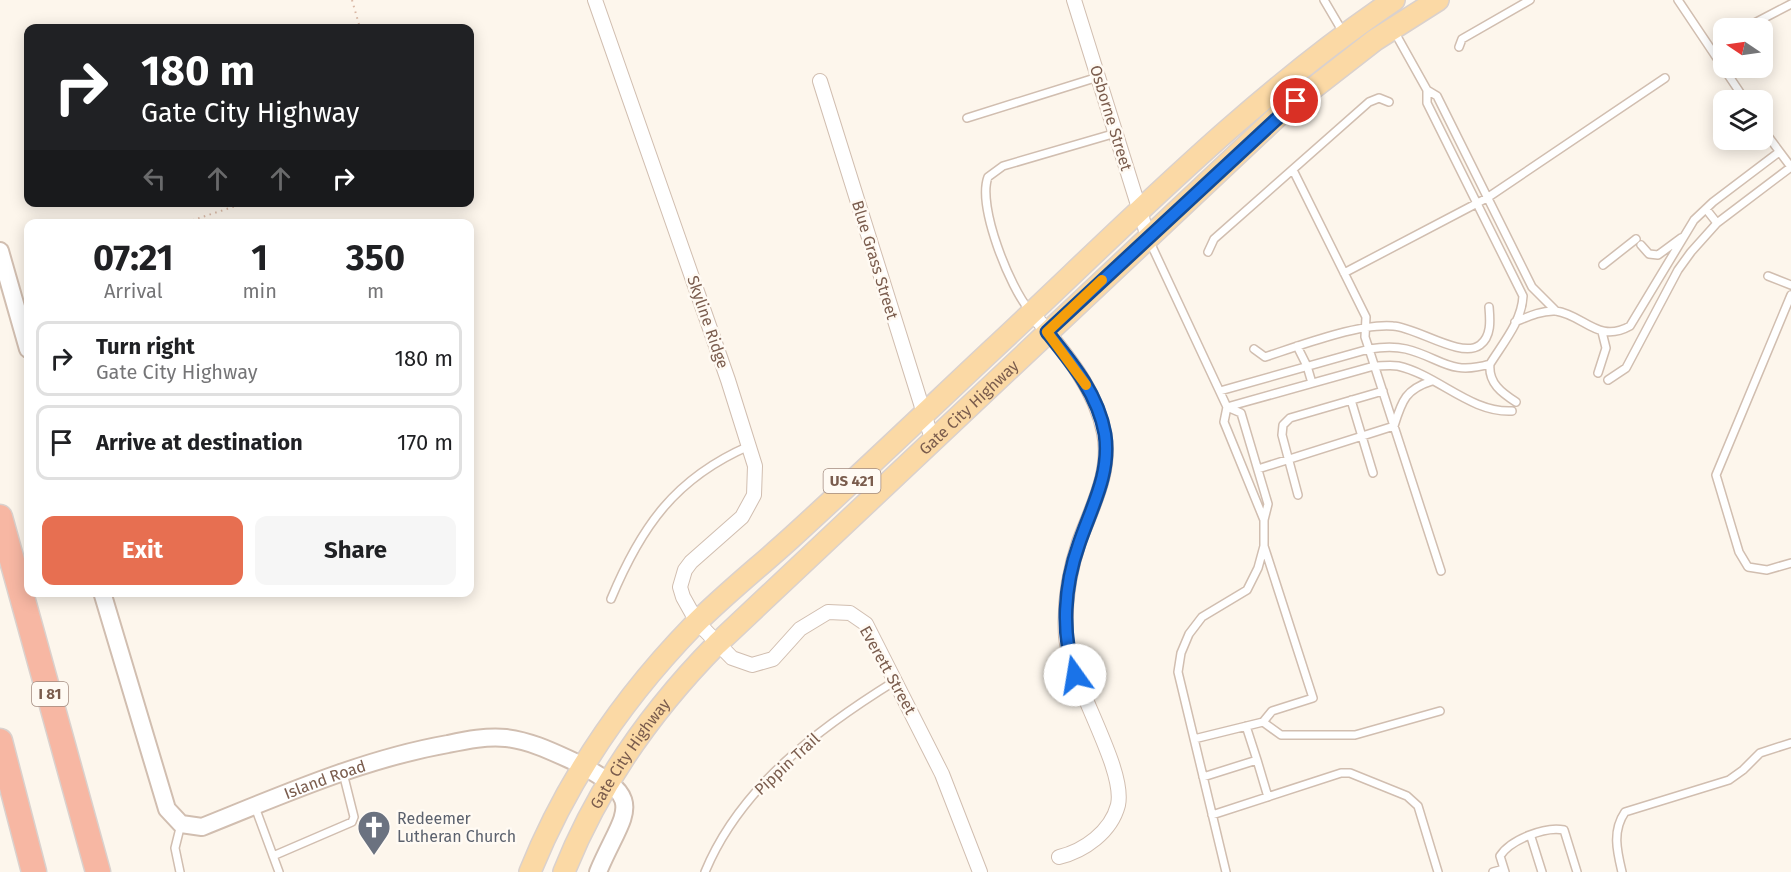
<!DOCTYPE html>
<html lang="en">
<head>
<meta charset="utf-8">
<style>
	:root { --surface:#fff; --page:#f6f6f6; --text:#202124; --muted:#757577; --line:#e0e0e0; --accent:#e76f51 }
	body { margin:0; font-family:"Fira Sans",sans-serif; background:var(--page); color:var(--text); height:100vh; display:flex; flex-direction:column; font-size:22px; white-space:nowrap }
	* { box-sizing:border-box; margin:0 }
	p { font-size:20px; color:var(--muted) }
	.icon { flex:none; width:33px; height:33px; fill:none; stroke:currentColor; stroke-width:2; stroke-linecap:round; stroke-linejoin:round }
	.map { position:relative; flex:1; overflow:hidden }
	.sheet { position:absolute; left:24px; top:219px; width:450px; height:378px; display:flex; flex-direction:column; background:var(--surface); border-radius:12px; box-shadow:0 3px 15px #0003 }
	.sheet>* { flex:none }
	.top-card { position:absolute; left:24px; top:24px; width:450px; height:183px; border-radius:12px; box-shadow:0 3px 15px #0003; background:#202124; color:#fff; overflow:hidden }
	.needle { width:39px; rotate:283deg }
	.fabs { position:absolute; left:1713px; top:18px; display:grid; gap:12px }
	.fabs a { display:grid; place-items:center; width:60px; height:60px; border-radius:12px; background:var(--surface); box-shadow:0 3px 15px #0003; font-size:30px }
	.pin { position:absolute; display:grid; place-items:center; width:51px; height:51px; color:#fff; margin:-26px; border:3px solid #fff; border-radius:50%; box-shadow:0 2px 6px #0007 }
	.me { position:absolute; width:66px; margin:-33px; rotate:347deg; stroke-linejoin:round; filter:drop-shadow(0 0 4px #0008) }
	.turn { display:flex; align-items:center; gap:21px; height:126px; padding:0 18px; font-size:27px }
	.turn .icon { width:78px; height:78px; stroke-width:2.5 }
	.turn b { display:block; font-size:42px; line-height:51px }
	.lanes { display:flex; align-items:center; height:57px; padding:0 18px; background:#0003; justify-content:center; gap:30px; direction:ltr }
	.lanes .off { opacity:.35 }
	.eta { display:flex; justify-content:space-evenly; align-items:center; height:102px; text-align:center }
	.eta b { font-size:36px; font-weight:700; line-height:42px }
	.cta { display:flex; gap:12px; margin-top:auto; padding:12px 18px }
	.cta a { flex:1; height:69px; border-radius:12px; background:var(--accent); color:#fff; font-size:24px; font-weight:700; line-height:69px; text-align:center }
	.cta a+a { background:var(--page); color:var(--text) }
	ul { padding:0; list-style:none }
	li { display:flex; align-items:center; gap:18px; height:75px; margin:0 12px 9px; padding:0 6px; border:3px solid var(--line); border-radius:12px }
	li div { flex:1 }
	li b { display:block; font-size:22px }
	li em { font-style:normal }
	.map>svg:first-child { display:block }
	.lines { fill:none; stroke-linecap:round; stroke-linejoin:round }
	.service-casing { stroke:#d1beb0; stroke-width:10 }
	.minor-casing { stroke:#d1beb0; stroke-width:16 }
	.tertiary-casing { stroke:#d1beb0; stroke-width:20 }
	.primary-casing { stroke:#dad1cd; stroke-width:24 }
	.motorway-casing { stroke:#dad1cd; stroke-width:27 }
	.path { stroke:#d9b8a5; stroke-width:2; stroke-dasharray:1.5 4.5; stroke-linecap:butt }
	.service { stroke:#fff; stroke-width:7 }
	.minor { stroke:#fff; stroke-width:14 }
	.tertiary { stroke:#fff; stroke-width:16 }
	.primary { stroke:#fbd9a5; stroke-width:21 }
	.motorway { stroke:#f7b7a3; stroke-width:24 }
	.route-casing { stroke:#114b97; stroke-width:15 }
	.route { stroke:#1a73e8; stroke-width:10 }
	.slow { stroke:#f59e0b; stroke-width:10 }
	.labels { text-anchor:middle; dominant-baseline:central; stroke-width:5; stroke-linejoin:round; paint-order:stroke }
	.shield { fill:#fffaf3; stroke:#a28b7f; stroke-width:1.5 }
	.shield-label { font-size:15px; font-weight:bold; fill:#7a5c4d }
	.street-label { font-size:16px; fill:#7a5c4d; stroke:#fffaf3 }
	.worship-label { font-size:16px; fill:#5b616d; stroke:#fffaf3; text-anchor:start }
</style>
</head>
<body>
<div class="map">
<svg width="1791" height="872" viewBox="0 0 1791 872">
	<rect width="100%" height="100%" fill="#fdf6ec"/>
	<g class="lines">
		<defs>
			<path id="service" d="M 1324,0 L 1344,34
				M 1678,0 L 1745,100
				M 1745,28 L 1791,4
				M 1394,31 L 1427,90 L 1437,96 L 1532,287 L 1556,311
				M 1459,47 L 1462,39 L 1530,0
				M 1713,50 L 1724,42
				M 967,118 L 1098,77
				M 1293,170 L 1366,317 L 1365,337 L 1369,349 L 1441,571
				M 1706,209 L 1717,223
				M 1149,240 L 1227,407 L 1224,422 L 1264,520
				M 1641,245 L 1649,254 L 1658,255 L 1681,238
				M 1208,252 L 1214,239 L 1369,102 L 1379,98 L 1389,102
				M 1603,265 L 1636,239
				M 1344,273 L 1487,198 L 1665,78
				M 1768,276 L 1791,285
				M 1791,295 L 1716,475 L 1739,552 L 1748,567 L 1767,570 L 1791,563
				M 1030,311 C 1010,288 977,206 988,177 L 1003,166 L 1116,133
				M 1515,322 C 1527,317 1542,310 1556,311 C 1584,315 1598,344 1630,326 L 1694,220 L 1713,202 L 1779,152
				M 1297,346 L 1307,366 L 1312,383
				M 1254,349 L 1265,357 C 1298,346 1359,323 1393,326 C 1416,327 1461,359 1480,345 C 1492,336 1490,319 1489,307
				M 1490,364 C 1488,383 1502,393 1516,402
				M 1598,373 L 1606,348 L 1602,332
				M 1608,380 L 1626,368 L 1678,270 L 1691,252 L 1717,223 L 1791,167 L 1762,128
				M 1220,391 L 1369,349 C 1381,347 1394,346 1406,349 C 1442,358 1449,376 1490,364 C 1503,343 1522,321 1523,296 L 1427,103 L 1427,90
				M 1351,400 L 1373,473
				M 1227,407 L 1374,366 C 1382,366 1391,365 1398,366 C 1438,375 1470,413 1512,411
				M 1258,469 L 1394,426 C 1402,400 1406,389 1432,381
				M 1298,495 L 1282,435 L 1283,425 L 1290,418 L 1383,391
				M 611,599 C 641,527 675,478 749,446
				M 1263,722 L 1281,735 L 1355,735 L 1440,711
				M 1246,726 L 1257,760
				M 1194,739 L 1263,722 L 1272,711 L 1313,698 L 1264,546
				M 1203,777 L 1257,760 L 1268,797
				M 255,807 L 279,872
				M 1212,815 L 1341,773 L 1350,773 L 1407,796 L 1418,806 L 1438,872
				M 1531,837 L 1542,872
				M 273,856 L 352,822 L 354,817 L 343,773
				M 180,872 L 175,848 L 181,824
				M 705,872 C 740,787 819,728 895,681
				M 1226,872 L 1178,672 L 1181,653 L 1189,634 L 1202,617 L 1247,590 L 1258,568 L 1264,546 L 1264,520 L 1268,504 L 1241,413 L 1227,407
				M 1493,872 L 1504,869
				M 1505,872 L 1500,856 C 1510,840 1545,826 1564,830 L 1577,872
				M 1622,872 C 1617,851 1612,831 1625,812 L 1729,780 L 1743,770 L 1760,753 L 1791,743"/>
			<path id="minor" d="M 595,0 L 728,380 L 755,466 L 754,495 L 742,517 L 691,562 L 685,570 L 680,587 L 683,597 L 697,622 L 732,658 L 752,665 L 773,659 L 800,629 L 828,612 L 850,613 L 866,624 L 942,774 L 980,872
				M 1074,0 L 1148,237
				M 820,81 L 932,439
				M 1032,313 C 1062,349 1095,386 1104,433 C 1112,471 1092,507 1079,542 C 1069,572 1064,606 1066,637 C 1071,685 1126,768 1118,805 C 1111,832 1084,851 1059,857"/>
			<g id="tertiary">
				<path d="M 0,251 L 28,349"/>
				<path id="s1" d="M 102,592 L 167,809 L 181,824 L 202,827 C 282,795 363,759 448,744 C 467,740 487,736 506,738 C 531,741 553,752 575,762 C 650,800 624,810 598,872"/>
			</g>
			<g id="primary">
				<path d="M 530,872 C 567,780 625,696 694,625 C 725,594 759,567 791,538 C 859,476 925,413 991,351 C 1121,230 1246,100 1394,0"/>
				<path id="s2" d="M 564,872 C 599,784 651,711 717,644 L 1280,114 L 1375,40 L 1438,0"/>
			</g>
			<path id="motorway" d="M 0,517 L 98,872
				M 0,741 L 34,872"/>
		</defs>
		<use href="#service" class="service-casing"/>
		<use href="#minor" class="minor-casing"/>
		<use href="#tertiary" class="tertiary-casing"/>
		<use href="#primary" class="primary-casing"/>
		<use href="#motorway" class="motorway-casing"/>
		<path class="path" d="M 352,0 L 360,28
			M 181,224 L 248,202"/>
		<use href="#service" class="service"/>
		<use href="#minor" class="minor"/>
		<use href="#tertiary" class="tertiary"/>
		<use href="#primary" class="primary"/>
		<use href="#motorway" class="motorway"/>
	</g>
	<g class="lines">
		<defs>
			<path id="route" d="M 1075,675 C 1061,633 1064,586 1079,544 C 1091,508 1111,474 1105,434 C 1098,394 1072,363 1047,332 L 1296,101"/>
		</defs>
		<use href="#route" class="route-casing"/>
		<use href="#route" class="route"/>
		<path class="slow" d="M 1086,385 L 1047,332 L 1102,280"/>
	</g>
	<defs>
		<symbol id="church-pin" viewBox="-11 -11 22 30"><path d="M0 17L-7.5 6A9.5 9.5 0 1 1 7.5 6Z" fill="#6b7280" stroke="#fffaf3"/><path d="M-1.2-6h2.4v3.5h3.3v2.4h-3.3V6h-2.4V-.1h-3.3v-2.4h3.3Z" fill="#fff"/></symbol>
	</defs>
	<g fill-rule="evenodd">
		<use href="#church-pin" x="355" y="808" width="38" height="52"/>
	</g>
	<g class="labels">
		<g class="shield">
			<rect x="823.5" y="469" width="57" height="24" rx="4.5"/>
			<rect x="32" y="682" width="36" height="24" rx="4.5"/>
		</g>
		<g class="shield-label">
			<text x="852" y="481">US 421</text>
			<text x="50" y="694">I 81</text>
		</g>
		<g class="street-label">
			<text transform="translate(1111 118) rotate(73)">Osborne Street</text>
			<text transform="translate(875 260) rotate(73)">Blue Grass Street</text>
			<text transform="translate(708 322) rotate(71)">Skyline Ridge</text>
			<text stroke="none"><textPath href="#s2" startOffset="622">Gate City Highway</textPath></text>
			<text transform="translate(888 670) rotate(61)">Everett Street</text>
			<text stroke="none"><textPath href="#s2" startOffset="136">Gate City Highway</textPath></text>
			<text transform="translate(787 764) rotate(-43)">Pippin Trail</text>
			<text stroke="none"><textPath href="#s1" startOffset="400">Island Road</textPath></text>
		</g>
		<g class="worship-label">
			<text x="397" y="818">Redeemer<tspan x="397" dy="18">Lutheran Church</tspan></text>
		</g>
	</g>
</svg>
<div class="fabs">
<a><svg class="needle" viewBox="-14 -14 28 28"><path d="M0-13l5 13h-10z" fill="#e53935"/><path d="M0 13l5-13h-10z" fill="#757577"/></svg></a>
<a><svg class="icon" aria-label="layers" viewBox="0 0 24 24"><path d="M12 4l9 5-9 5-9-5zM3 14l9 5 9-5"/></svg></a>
</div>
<div class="pin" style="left:1296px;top:101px;background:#d93025"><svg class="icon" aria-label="arrive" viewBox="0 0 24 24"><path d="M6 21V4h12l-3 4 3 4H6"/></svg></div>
<svg class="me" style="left:1075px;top:675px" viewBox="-20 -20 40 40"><circle r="19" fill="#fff"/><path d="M0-13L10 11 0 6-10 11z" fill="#1a73e8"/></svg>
<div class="top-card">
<div class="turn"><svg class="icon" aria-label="right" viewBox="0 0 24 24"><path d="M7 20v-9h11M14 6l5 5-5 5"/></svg><div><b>180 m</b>Gate City Highway</div></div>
<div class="lanes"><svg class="icon off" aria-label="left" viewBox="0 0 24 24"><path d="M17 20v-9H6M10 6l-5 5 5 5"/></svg><svg class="icon off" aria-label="ahead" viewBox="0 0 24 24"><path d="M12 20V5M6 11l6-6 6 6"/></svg><svg class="icon off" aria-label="ahead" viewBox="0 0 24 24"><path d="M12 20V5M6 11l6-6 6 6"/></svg><svg class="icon" aria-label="right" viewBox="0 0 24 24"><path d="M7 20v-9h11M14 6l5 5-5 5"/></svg></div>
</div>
<section class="sheet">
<div class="eta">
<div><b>07:21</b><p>Arrival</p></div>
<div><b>1</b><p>min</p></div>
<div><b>350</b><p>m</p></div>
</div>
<ul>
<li><svg class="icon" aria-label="right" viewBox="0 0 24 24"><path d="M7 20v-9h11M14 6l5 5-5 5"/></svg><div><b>Turn right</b><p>Gate City Highway</p></div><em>180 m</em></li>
<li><svg class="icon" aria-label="arrive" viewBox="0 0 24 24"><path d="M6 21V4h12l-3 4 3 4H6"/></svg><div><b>Arrive at destination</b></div><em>170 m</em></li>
</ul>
<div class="cta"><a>Exit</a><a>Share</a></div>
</section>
</div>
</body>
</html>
